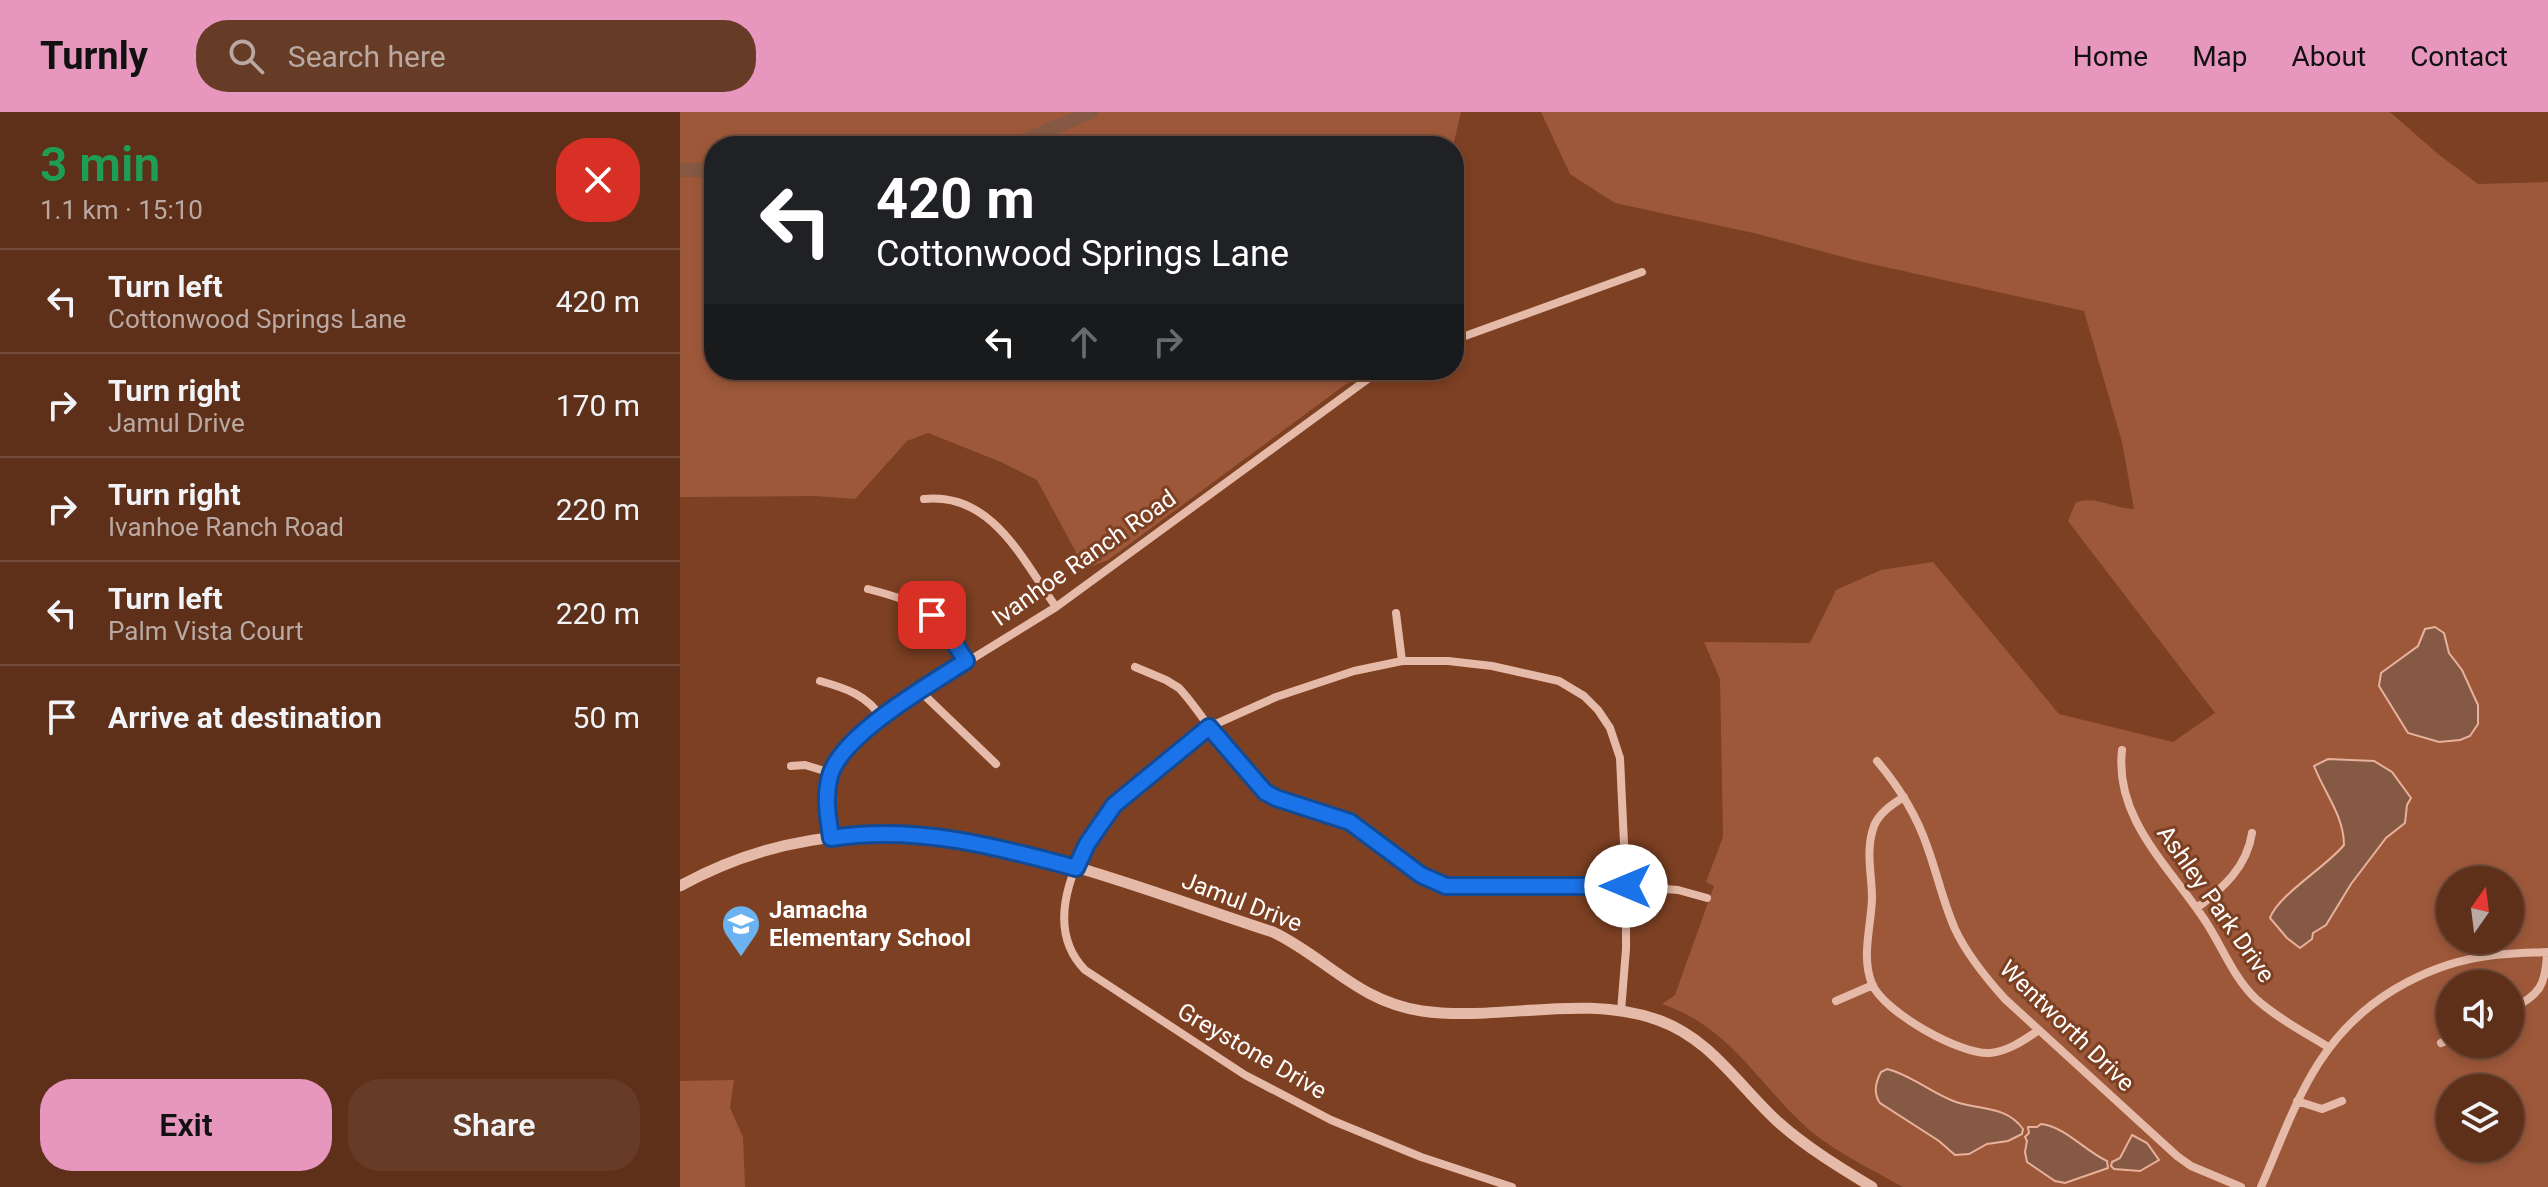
<!DOCTYPE html>
<html lang="en">
<head>
<meta charset="utf-8">
<style>
	:root { --surface:#5e301a; --page:#673c27; --text:#f1f3f6; --muted:#b9a9a2; --line:#734b39; --accent:#e797bd }
	body { margin:0; font-family:Roboto,sans-serif; background:var(--page); color:var(--text); height:100vh; display:flex; flex-direction:column; font-size:30px; white-space:nowrap }
	* { box-sizing:border-box; margin:0 }
	p { font-size:26px; color:var(--muted) }
	.icon { flex:none; width:44px; height:44px; fill:none; stroke:currentColor; stroke-width:2; stroke-linecap:round; stroke-linejoin:round }
	.map { position:relative; flex:1; overflow:hidden }
	.details { display:flex; flex-direction:column; background:var(--surface); width:680px }
	.details>* { flex:none }
	.banner { position:absolute; left:24px; top:24px; width:760px; height:244px; border-radius:32px; box-shadow:0 4px 12px #0003,0 0 0 2px var(--line); background:#202124; color:#fff; overflow:hidden }
	.needle { width:52px; rotate:14deg }
	.buttons { position:absolute; left:1756px; top:754px; display:grid; gap:16px }
	.buttons a { display:grid; place-items:center; width:88px; height:88px; border-radius:50%; background:var(--surface); box-shadow:0 4px 12px #0003,0 0 0 2px var(--line); font-size:40px }
	.pin { position:absolute; display:grid; place-items:center; width:68px; height:68px; color:#fff; margin:-34px; border-radius:16px; box-shadow:0 4px 12px #0006 }
	.me { position:absolute; width:88px; margin:-44px; rotate:270deg; stroke-linejoin:round; filter:drop-shadow(0 0 6px #0008) }
	.turn { display:flex; align-items:center; gap:28px; height:168px; padding:0 40px; font-size:36px }
	.turn .icon { width:104px; height:104px; stroke-width:2.5 }
	.turn b { display:block; font-size:56px; line-height:68px }
	.lanes { display:flex; align-items:center; height:76px; padding:0 40px; background:#0003; justify-content:center; gap:40px; direction:ltr }
	.lanes .off { opacity:.35 }
	.round { display:grid; place-items:center; flex:none; width:84px; height:84px; border-radius:32px; background:var(--page) }
	.overview { display:flex; align-items:center; justify-content:space-between; height:136px; padding:0 40px }
	h1 { font-size:48px; font-weight:600; line-height:60px; color:#1e9e55 }
	.action { display:flex; gap:16px; margin-top:auto; padding:16px 40px }
	.action a { flex:1; height:92px; border-radius:32px; background:var(--accent); color:#111; font-size:32px; font-weight:600; line-height:92px; text-align:center }
	.action a+a { background:var(--page); color:var(--text) }
	ul { padding:0; list-style:none }
	li { display:flex; align-items:center; gap:24px; height:104px; padding:0 40px; border-top:2px solid var(--line) }
	li div { flex:1 }
	li b { display:block; font-size:30px }
	li em { font-style:normal }
	header { display:flex; align-items:center; gap:48px; box-sizing:border-box; height:112px; padding:0 40px; background:var(--accent); color:#111 }
	header strong { font-size:38px }
	nav { display:flex; gap:44px; margin-inline-start:auto; font-size:28px }
	.search { width:560px; height:72px; background:var(--page); display:flex; align-items:center; gap:20px; box-sizing:border-box; padding:0 28px; border-radius:32px; color:var(--muted); font-size:30px }
	main { display:flex; flex:1; min-height:0 }
	.map>svg:first-child { display:block }
	.green { fill:#9d583a; fill-rule:evenodd }
	.water { fill:#855943; stroke:#e7b19c; stroke-width:2 }
	.lines { fill:none; stroke-linecap:round; stroke-linejoin:round }
	.river { stroke:#855943; stroke-width:14 }
	.minor { stroke:#e6baa8; stroke-width:8 }
	.tertiary { stroke:#e6baa8; stroke-width:11 }
	.route-casing { stroke:#114b97; stroke-width:20 }
	.route { stroke:#1a73e8; stroke-width:14 }
	.labels { text-anchor:middle; dominant-baseline:central; stroke-width:6; stroke-linejoin:round; paint-order:stroke }
	.street-label { font-size:24px; fill:#fff; stroke:#7d4023 }
	.poi-label { font-size:24px; font-weight:bold; fill:#fff; stroke:#7d4023; text-anchor:start }
</style>
</head>
<body>
<header>
<strong>Turnly</strong>
<div class="search"><svg class="icon" aria-label="search" viewBox="0 0 24 24"><circle cx="10" cy="10" r="6"/><path d="M15 15l6 6"/></svg>Search here</div>
<nav><a>Home</a><a>Map</a><a>About</a><a>Contact</a></nav>
</header>
<main>
<section class="details">
<div class="overview"><div><h1>3 min</h1><p>1.1 km · 15:10</p></div><a class="round" style="background:#d93025;color:#fff"><svg class="icon" aria-label="close" viewBox="0 0 24 24"><path d="M6 6l12 12M18 6L6 18"/></svg></a></div>
<ul>
<li><svg class="icon" aria-label="left" viewBox="0 0 24 24"><path d="M17 20v-9H6M10 6l-5 5 5 5"/></svg><div><b>Turn left</b><p>Cottonwood Springs Lane</p></div><em>420 m</em></li>
<li><svg class="icon" aria-label="right" viewBox="0 0 24 24"><path d="M7 20v-9h11M14 6l5 5-5 5"/></svg><div><b>Turn right</b><p>Jamul Drive</p></div><em>170 m</em></li>
<li><svg class="icon" aria-label="right" viewBox="0 0 24 24"><path d="M7 20v-9h11M14 6l5 5-5 5"/></svg><div><b>Turn right</b><p>Ivanhoe Ranch Road</p></div><em>220 m</em></li>
<li><svg class="icon" aria-label="left" viewBox="0 0 24 24"><path d="M17 20v-9H6M10 6l-5 5 5 5"/></svg><div><b>Turn left</b><p>Palm Vista Court</p></div><em>220 m</em></li>
<li><svg class="icon" aria-label="arrive" viewBox="0 0 24 24"><path d="M6 21V4h12l-3 4 3 4H6"/></svg><div><b>Arrive at destination</b></div><em>50 m</em></li>
</ul>
<div class="action"><a>Exit</a><a>Share</a></div>
</section>
<div class="map">
<svg width="1868" height="1075" viewBox="0 0 1868 1075">
	<rect width="100%" height="100%" fill="#7d4023"/>
	<path class="green" d="M 0,0 L 781,0 L 773,34 L 34,34 L 34,258 L 685,258 L 428,448 L 405,457 L 357,368 L 321,350 L 248,321 L 227,329 L 175,387 L 135,384 L 0,385 Z
		M 861,0 L 1710,0 L 1758,42 L 1798,72 L 1868,70 L 1868,1075 L 1223,1075 C 1193,1058 1159,1042 1132,1020 C 1079,975 1053,916 982,892 L 995,883 L 1034,774 L 1026,770 L 1043,725 L 1040,567 L 1024,530 L 1130,531 L 1156,478 L 1201,458 L 1253,450 L 1379,602 L 1493,630 L 1535,601 L 1388,409 L 1396,390 C 1419,384 1430,396 1454,397 L 1442,330 L 1404,199 L 1178,149 L 1078,122 L 935,91 L 890,62 ZM 1770,768 L 1830,768 L 1830,828 L 1770,828 ZM 1770,872 L 1830,872 L 1830,932 L 1770,932 ZM 1770,976 L 1830,976 L 1830,1036 L 1770,1036 Z
		M 54,968 L 50,996 L 63,1025 L 65,1075 L 0,1075 L 0,969 Z"/>
	<path class="water" d="M 1755,515 L 1764,521 L 1769,541 L 1782,558 L 1798,593 L 1798,612 L 1790,624 L 1780,628 L 1759,630 L 1728,621 L 1699,574 L 1701,561 L 1738,534 L 1745,517 Z
		M 1648,647 L 1694,649 L 1712,660 L 1731,686 L 1727,693 L 1725,711 L 1706,726 L 1671,772 L 1646,813 L 1633,821 L 1632,827 L 1620,836 L 1607,826 L 1590,806 C 1598,783 1646,755 1664,733 C 1664,704 1644,680 1634,654 Z
		M 1207,957 C 1232,963 1252,982 1276,990 C 1300,998 1327,994 1343,1017 L 1342,1022 L 1328,1029 L 1307,1032 L 1289,1042 L 1275,1043 L 1259,1029 L 1200,991 C 1193,981 1195,971 1201,960 Z
		M 1361,1012 C 1384,1014 1405,1039 1427,1049 L 1428,1056 L 1385,1071 L 1375,1069 L 1347,1050 L 1345,1040 L 1347,1029 L 1345,1025 L 1349,1021 L 1348,1015 L 1357,1015 Z
		M 1452,1023 L 1467,1031 L 1479,1048 L 1460,1059 L 1434,1057 L 1431,1054 L 1432,1050 L 1440,1046 Z"/>
	<g class="lines">
		<path class="river" d="M 331,34 L 411,0
			M 0,58 L 34,58"/>
		<path class="minor" d="M 774,228 L 962,160
			M 244,387 C 312,380 342,447 376,495
			M 188,477 C 246,492 254,500 286,549
			M 716,501 L 722,549
			M 455,555 L 486,568 L 499,576 C 530,609 556,666 596,686 L 670,710 L 741,763 L 766,774 L 946,774 L 998,778 L 1027,786
			M 140,569 C 165,576 188,583 202,607
			M 240,579 L 316,652
			M 1442,638 C 1434,708 1492,757 1526,810 C 1543,836 1553,865 1576,887 C 1597,906 1624,920 1648,935
			M 1197,649 C 1219,675 1236,702 1247,734 C 1257,761 1263,790 1275,817 C 1287,843 1306,866 1325,887 L 1497,1044 L 1511,1054 L 1561,1075
			M 111,654 L 125,653 L 151,661
			M 1224,685 C 1212,692 1199,701 1194,714 C 1185,739 1192,761 1192,787 C 1191,815 1181,845 1192,872 C 1204,900 1280,943 1310,941 C 1329,939 1344,928 1359,918
			M 151,726 L 146,686 L 151,661 L 171,630 L 240,579 L 376,495 L 700,258
			M 1517,796 C 1543,776 1567,755 1572,721
			M 1156,889 L 1193,873
			M 1830,898 C 1860,883 1866,873 1867,840
			M 1761,931 L 1770,927
			M 1617,989 L 1642,997 L 1662,989
			M 832,1075 L 741,1045 L 651,1008 L 565,963 L 405,858 C 359,811 399,735 434,693 L 529,615 L 596,585 L 674,559 L 722,549 L 768,549 L 812,554 L 879,569 L 904,584 L 918,598 L 930,616 L 940,646 L 946,774 L 946,837 L 941,899
			M 1581,1075 C 1616,994 1635,925 1715,877 C 1742,861 1770,850 1801,845 C 1823,841 1846,841 1868,840"/>
		<path class="tertiary" d="M 0,774 C 200,664 396,756 593,820 C 647,846 677,889 742,899 C 818,910 904,881 978,908 C 1030,926 1058,973 1097,1009 C 1126,1035 1159,1055 1192,1075"/>
	</g>
	<g class="lines">
		<defs>
			<path id="route" d="M 252,503 L 264,515 L 286,549 C 249,573 161,623 150,664 C 144,685 148,704 151,726 C 236,713 315,734 396,756 L 407,732 L 434,693 L 529,615 L 585,680 L 596,686 L 670,710 L 741,763 L 766,774 L 946,774"/>
		</defs>
		<use href="#route" class="route-casing"/>
		<use href="#route" class="route"/>
	</g>
	<defs>
		<symbol id="school-pin" viewBox="-11 -11 22 30"><path d="M0 17L-7.5 6A9.5 9.5 0 1 1 7.5 6Z" fill="#6bb2f0" stroke="#7d4023"/><path d="M0-5L7-2L0 1L-7-2ZM-4 1L0 2.5L4 1V4Q0 6-4 4Z" fill="#fff"/></symbol>
	</defs>
	<g fill-rule="evenodd">
		<use href="#school-pin" x="39" y="790" width="44" height="60"/>
	</g>
	<g class="labels">
		<g class="street-label">
			<text transform="translate(404 446) rotate(-35)">Ivanhoe Ranch Road</text>
			<text transform="translate(562 790) rotate(21)">Jamul Drive</text>
			<text transform="translate(1536 792) rotate(55)">Ashley Park Drive</text>
			<text transform="translate(1387 914) rotate(44)">Wentworth Drive</text>
			<text transform="translate(572 939) rotate(30)">Greystone Drive</text>
		</g>
		<g class="poi-label">
			<text x="89" y="798">Jamacha<tspan x="89" dy="28">Elementary School</tspan></text>
		</g>
	</g>
</svg>
<div class="buttons">
<a><svg class="needle" viewBox="-14 -14 28 28"><path d="M0-13l5 13h-10z" fill="#e53935"/><path d="M0 13l5-13h-10z" fill="#b9a9a2"/></svg></a>
<a><svg class="icon" aria-label="sound" viewBox="0 0 24 24"><path d="M4 9h4l5-4v14l-5-4H4zM17 9q2 3 0 6"/></svg></a>
<a><svg class="icon" aria-label="layers" viewBox="0 0 24 24"><path d="M12 4l9 5-9 5-9-5zM3 14l9 5 9-5"/></svg></a>
</div>
<div class="pin" style="left:252px;top:503px;background:#d93025"><svg class="icon" aria-label="arrive" viewBox="0 0 24 24"><path d="M6 21V4h12l-3 4 3 4H6"/></svg></div>
<svg class="me" style="left:946px;top:774px" viewBox="-20 -20 40 40"><circle r="19" fill="#fff"/><path d="M0-13L10 11 0 6-10 11z" fill="#1a73e8"/></svg>
<div class="banner">
<div class="turn"><svg class="icon" aria-label="left" viewBox="0 0 24 24"><path d="M17 20v-9H6M10 6l-5 5 5 5"/></svg><div><b>420 m</b>Cottonwood Springs Lane</div></div>
<div class="lanes"><svg class="icon" aria-label="left" viewBox="0 0 24 24"><path d="M17 20v-9H6M10 6l-5 5 5 5"/></svg><svg class="icon off" aria-label="ahead" viewBox="0 0 24 24"><path d="M12 20V5M6 11l6-6 6 6"/></svg><svg class="icon off" aria-label="right" viewBox="0 0 24 24"><path d="M7 20v-9h11M14 6l5 5-5 5"/></svg></div>
</div>
</div>
</main>
</body>
</html>
